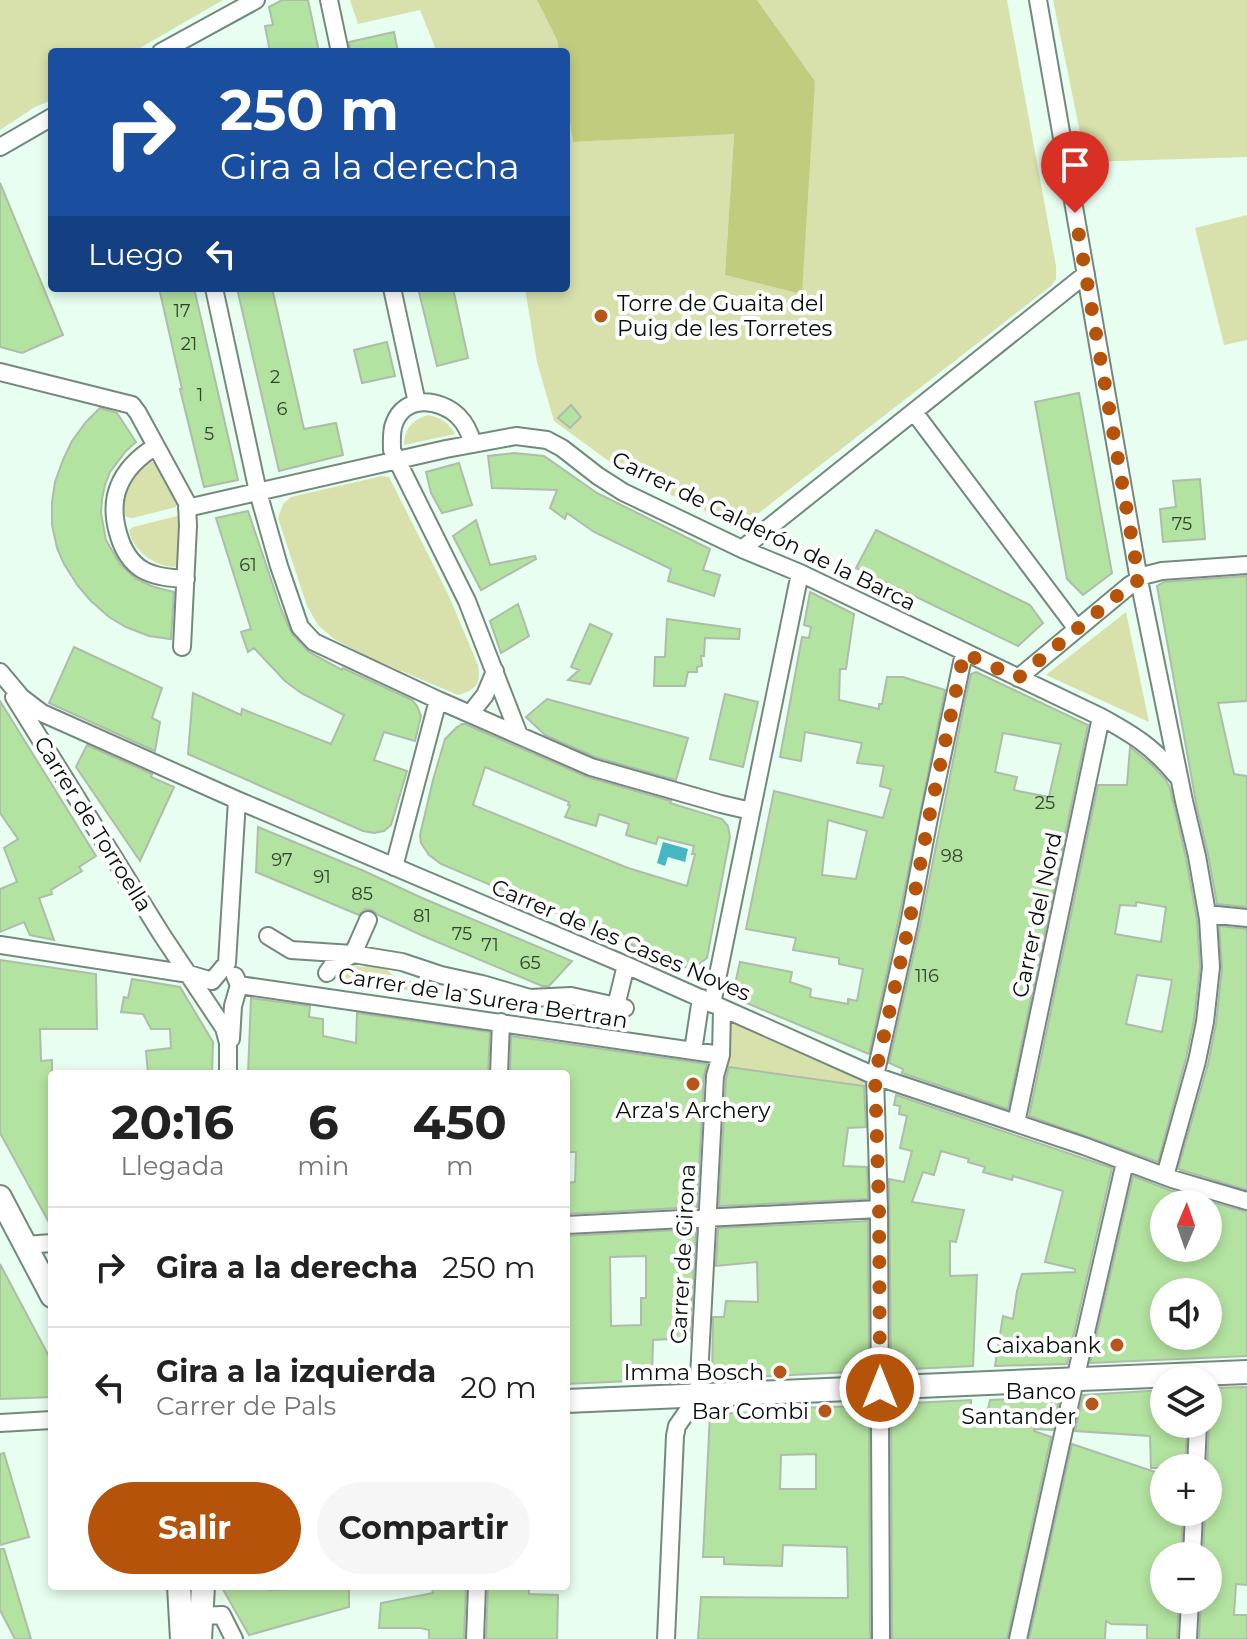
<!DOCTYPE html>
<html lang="es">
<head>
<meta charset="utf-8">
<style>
	:root { --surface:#fff; --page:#f6f6f6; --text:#222; --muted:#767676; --line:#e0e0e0; --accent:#b45309 }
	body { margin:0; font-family:Montserrat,sans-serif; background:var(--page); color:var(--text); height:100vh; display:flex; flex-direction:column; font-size:30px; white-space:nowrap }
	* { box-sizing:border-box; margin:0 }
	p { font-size:26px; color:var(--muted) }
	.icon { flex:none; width:44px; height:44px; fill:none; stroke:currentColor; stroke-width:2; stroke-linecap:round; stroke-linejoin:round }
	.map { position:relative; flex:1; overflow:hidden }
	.side { position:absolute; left:48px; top:1070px; width:522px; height:520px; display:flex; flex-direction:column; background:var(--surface); border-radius:8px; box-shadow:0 4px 12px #0003 }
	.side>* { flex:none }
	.top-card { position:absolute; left:48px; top:48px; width:522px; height:244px; border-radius:8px; box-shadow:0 4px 12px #0003; background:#1a4fa0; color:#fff; overflow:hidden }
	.needle { width:52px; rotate:2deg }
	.fabs { position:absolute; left:1150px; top:1190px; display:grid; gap:16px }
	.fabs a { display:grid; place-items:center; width:72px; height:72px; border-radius:50%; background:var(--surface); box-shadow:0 4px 12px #0003; font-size:40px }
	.pin { position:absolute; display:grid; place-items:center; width:68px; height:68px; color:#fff; margin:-82px -34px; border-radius:50% 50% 50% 0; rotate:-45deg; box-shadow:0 0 8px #0007 }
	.pin .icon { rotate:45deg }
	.me { position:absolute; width:88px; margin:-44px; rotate:0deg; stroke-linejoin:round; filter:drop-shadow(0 0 6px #0008) }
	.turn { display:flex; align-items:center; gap:28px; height:168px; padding:0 40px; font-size:36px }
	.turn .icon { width:104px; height:104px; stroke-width:2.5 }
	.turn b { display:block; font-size:56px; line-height:68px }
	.then { display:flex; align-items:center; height:76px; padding:0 40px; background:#0003; gap:16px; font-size:30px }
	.eta { display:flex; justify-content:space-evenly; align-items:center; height:136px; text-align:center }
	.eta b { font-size:48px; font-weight:700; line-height:56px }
	.action { display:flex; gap:16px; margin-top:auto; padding:16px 40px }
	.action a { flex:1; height:92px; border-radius:48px; background:var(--accent); color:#fff; font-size:32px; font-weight:700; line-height:92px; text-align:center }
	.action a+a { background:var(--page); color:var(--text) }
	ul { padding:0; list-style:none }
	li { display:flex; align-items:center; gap:24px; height:120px; padding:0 40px; border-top:2px solid var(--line) }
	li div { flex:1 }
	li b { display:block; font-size:30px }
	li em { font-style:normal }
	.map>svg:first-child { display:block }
	.green { fill:#d8e0ac }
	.forest { fill:#c2cc7e }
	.water { fill:#44b7c3 }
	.building { fill:#b3e3a0; stroke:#aebca9; stroke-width:2; fill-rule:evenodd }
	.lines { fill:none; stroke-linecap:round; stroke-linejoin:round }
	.street-casing { stroke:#74897d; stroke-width:20 }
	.secondary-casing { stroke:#74897d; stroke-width:26 }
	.street { stroke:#fff; stroke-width:16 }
	.secondary { stroke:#fff; stroke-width:22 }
	.route { stroke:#b45309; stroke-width:14; stroke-dasharray:0 25.2 }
	.poi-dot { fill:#b8561a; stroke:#fff; stroke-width:3 }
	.labels { text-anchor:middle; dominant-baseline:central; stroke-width:8; stroke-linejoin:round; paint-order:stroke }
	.number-label { font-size:18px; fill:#31432f }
	.poi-label { font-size:22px; fill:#060e09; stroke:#fff; text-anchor:end }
	.street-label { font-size:22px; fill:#060e09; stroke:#fff }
</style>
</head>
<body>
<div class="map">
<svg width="1247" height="1639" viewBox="0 0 1247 1639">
	<rect width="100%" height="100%" fill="#e7fef0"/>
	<path class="green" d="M 0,0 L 223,0 L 133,52 L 52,52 L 52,100 L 35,107 L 0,130 Z
		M 350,0 L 537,0 L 557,40 L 559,52 L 437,52 L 420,10 L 358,24 Z
		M 757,0 L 1007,0 L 1056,266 L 1056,279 L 1051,286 L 746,523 L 735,525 L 625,473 L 554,421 L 537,362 L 525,288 L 566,288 L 566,98 L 573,142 L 734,133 L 725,275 L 815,81 Z
		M 1053,0 L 1247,0 L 1247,157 L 1086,162 Z
		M 1247,215 L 1247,340 L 1224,345 L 1195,228 Z
		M 428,415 C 442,418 448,422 455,434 L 404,445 C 405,428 412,420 428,415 Z
		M 150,461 L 158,464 L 178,502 L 176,507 L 133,518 L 126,517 C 118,498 134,472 150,461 Z
		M 382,476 L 389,477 L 448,594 L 478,665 C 481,683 477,690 458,695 L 366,656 L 334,639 L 318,625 L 307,606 L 278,518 L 283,504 L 291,497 Z
		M 177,516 L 181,518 L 178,564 L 175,567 C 155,567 132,550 129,530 L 133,527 Z
		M 1126,612 L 1149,722 L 1046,675 Z
		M 376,963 L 380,963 L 397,979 L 425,982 L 465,999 L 332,979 L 335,969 L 347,964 L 362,967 Z
		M 727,1015 L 753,1025 L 753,1031 L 866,1080 L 869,1087 L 725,1066 Z"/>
	<path class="forest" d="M 537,0 L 757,0 L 815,81 L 802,294 L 725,275 L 734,134 L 573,142 L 566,98 L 566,52 L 559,52 L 557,40 Z"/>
	<path class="water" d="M 663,842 L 688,849 L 685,862 L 668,857 L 665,866 L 657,863 Z"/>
	<path class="building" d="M 282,0 L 308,0 L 319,52 L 270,52 L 265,26 L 273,25 L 269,7 Z
		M 394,32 L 398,52 L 351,52 L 349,42 Z
		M 0,183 L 63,335 L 22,353 L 0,347 Z
		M 159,288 L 194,288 L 238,480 L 204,487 L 180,389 L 182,389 Z
		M 237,288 L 272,288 L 304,429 L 336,423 L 343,455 L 279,471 Z
		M 418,288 L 453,288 L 468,358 L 437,366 Z
		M 387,342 L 395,376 L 362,383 L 354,350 Z
		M 1079,393 L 1112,573 L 1083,595 L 1067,579 L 1035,402 Z
		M 571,405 L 581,417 L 570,428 L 558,418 Z
		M 100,408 L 117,413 L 136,442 L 126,451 L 110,472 L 105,485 L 102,499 L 101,513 L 106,540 L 120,564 L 136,579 L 154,587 L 174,592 L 171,639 L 149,636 L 126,627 L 109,617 L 91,601 L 78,586 L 64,564 L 57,548 L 52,525 L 52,502 L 55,482 L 63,460 L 72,441 L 86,422 Z
		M 514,453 L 544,456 L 597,493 L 710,549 L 703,570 L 720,575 L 714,596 L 668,581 L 671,569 L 594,532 L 567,513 L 565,519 L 550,508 L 557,490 L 492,488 L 488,456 Z
		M 459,463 L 472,505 L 442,513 L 431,493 L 426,472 Z
		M 1200,479 L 1205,539 L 1163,542 L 1160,509 L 1176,507 L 1173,481 Z
		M 248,511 L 281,609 L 292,634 L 309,652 L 342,670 L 343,668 L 412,700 L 417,706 L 421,716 L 415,741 L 384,732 L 374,760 L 407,771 L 391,825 L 384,831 L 374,833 L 363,831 L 188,754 L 193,693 L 241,715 L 242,709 L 331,744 L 344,715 L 301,693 L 285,681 L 254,648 L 248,652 L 241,632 L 251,629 L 216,518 Z
		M 476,520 L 490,565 L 535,556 L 536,559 L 481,590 L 453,536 Z
		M 876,530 L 1030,605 L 1043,623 L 1018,646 L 856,568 Z
		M 1247,576 L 1247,701 L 1218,703 L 1234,774 L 1247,776 L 1247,907 L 1217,904 L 1208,854 L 1197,808 L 1157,586 L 1164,582 Z
		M 810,592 L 854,614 L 846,669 L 840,669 L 839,700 L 879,709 L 879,704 L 882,704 L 887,677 L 903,677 L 945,690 L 898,922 L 869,1054 L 732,997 L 740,962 L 792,972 L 790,982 L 811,989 L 810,997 L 848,1004 L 848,999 L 857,1001 L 863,969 L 839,964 L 839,958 L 793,950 L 796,938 L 746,929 L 774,791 L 883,818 L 891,789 L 880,786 L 884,766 L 857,763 L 862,743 L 805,732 L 801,761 L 780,757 L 802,637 L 809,638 L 811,627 L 804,625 ZM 828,820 L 867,831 L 856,879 L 822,875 Z
		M 518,604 L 529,636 L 501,653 L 490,621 Z
		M 667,619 L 740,629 L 739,639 L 705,638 L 704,656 L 701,656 L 702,666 L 697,667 L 697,672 L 688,672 L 685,686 L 654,686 L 655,657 L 665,657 Z
		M 590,624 L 612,634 L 590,684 L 568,680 L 579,670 L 571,667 Z
		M 74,647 L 162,688 L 152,718 L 160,722 L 155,751 L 49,703 Z
		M 976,672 L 1088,725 L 1008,1109 L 902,1073 L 903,1069 L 889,1063 L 920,926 L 966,696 L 971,674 ZM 1003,733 L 1061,744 L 1049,797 L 1014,790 L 1017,777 L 995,772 Z
		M 725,694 L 758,702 L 743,767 L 710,759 Z
		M 547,699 L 688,738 L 676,780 L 595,757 L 545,735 L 526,717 Z
		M 0,701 L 96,856 L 79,867 L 82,871 L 51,890 L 52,894 L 39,898 L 54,940 L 30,935 L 24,922 L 0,932 L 0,889 L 17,882 L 4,848 L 18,839 L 0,813 Z
		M 462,724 L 465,724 L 587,777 L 671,801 L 670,803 L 722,819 L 728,826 L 730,837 L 707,958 L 698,965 L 690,968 L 684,967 L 441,864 L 429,855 L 421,843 L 420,835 L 433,780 L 445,739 L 456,728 ZM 485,767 L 569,802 L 568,805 L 570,806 L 565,817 L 596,826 L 599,814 L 629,824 L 626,835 L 656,844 L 658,837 L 694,846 L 692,854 L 695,854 L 687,886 L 628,868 L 473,805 Z
		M 87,745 L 152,774 L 151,777 L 174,787 L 140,861 L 76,767 Z
		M 1130,747 L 1152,765 L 1166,780 L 1170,788 L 1186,858 L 1197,920 L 1200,967 L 1194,1020 L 1186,1058 L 1158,1162 L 1029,1116 L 1098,785 L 1127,785 ZM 1136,902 L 1166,907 L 1161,942 L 1115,934 L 1120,905 L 1136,906 ZM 1137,975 L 1172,980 L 1162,1032 L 1126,1024 Z
		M 258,827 L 364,871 L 422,898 L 572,961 L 549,986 L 542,986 L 421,935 L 378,915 L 372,910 L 365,909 L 359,915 L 256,872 Z
		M 1219,926 L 1247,929 L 1247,1190 L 1178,1169 L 1208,1064 L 1216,1024 L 1222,968 Z
		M 0,960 L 96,974 L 97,1029 L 40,1029 L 41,1061 L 52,1060 L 52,1228 L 0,1133 Z
		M 132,979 L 180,987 L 213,1042 L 212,1074 L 148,1074 L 146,1051 L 171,1048 L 170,1029 L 151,1029 L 143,1014 L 121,1012 L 124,997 L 128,998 Z
		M 251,998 L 310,1006 L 309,1017 L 323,1019 L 323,1036 L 356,1043 L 357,1013 L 490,1032 L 488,1074 L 248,1074 Z
		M 511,1036 L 707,1064 L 704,1075 L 697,1207 L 566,1214 L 566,1183 L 575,1182 L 576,1152 L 566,1152 L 566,1074 L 510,1074 Z
		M 729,1067 L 864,1086 L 866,1127 L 848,1128 L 843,1166 L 867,1167 L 868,1199 L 719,1206 L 726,1078 Z
		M 896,1095 L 1112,1168 L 1067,1364 L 995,1366 L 1003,1316 L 1013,1319 L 1017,1291 L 1022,1274 L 1075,1272 L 1075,1269 L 1045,1262 L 1063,1191 L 1013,1176 L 1012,1180 L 983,1172 L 985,1167 L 968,1162 L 969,1159 L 941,1151 L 934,1175 L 923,1172 L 912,1202 L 964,1210 L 956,1242 L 950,1241 L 950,1276 L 977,1275 L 973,1366 L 891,1370 L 889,1179 L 904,1182 L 912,1151 L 900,1148 L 907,1116 L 899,1114 L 900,1106 L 894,1105 Z
		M 1133,1176 L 1169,1190 L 1247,1212 L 1247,1356 L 1090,1363 ZM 1164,1204 L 1208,1204 L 1208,1248 L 1164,1248 ZM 1164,1292 L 1208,1292 L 1208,1336 L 1164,1336 Z
		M 868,1221 L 869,1371 L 712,1379 L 713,1317 L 724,1317 L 726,1301 L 758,1302 L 757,1262 L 716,1266 L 718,1228 Z
		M 696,1229 L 690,1338 L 653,1340 L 652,1380 L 566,1384 L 566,1236 ZM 646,1256 L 646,1298 L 641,1298 L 641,1325 L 611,1326 L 610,1257 Z
		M 0,1264 L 52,1362 L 52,1397 L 0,1399 Z
		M 1247,1387 L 1247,1585 L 1236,1584 L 1234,1615 L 1247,1615 L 1247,1639 L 1199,1639 L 1201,1600 L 1208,1600 L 1208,1556 L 1203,1556 L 1205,1512 L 1208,1512 L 1207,1468 L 1211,1388 Z
		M 1164,1390 L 1164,1424 L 1187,1424 L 1185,1468 L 1151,1468 L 1150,1436 L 1075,1431 L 1083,1395 Z
		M 1060,1397 L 1053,1430 L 1034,1429 L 1034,1431 L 1051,1437 L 1007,1639 L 892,1639 L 891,1406 L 892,1404 L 971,1400 L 971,1413 L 987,1414 L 990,1400 Z
		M 869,1406 L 870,1639 L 698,1639 L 701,1597 L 848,1598 L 847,1547 L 783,1545 L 782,1566 L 724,1564 L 724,1557 L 703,1557 L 710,1414 L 787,1411 L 787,1408 ZM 816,1454 L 816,1489 L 780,1489 L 781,1455 Z
		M 1072,1444 L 1164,1475 L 1164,1512 L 1183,1512 L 1181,1556 L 1164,1556 L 1164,1600 L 1179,1600 L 1177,1639 L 1147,1639 L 1147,1625 L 1111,1624 L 1106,1621 L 1105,1639 L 1029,1639 Z
		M 4,1453 L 29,1537 L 0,1545 L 0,1454 Z
		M 0,1549 L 4,1549 L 31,1639 L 15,1639 L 0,1610 Z
		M 221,1586 L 270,1586 L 269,1590 L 349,1586 L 349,1607 L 249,1635 Z
		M 431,1586 L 466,1586 L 464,1639 L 429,1639 L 429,1630 L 421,1628 L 379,1628 L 381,1603 L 433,1593 Z
		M 488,1586 L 529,1586 L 529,1594 L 558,1595 L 557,1639 L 486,1639 Z"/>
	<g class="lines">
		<defs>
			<path id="street" d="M 329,0 L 340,52
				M 1038,0 L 1139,580 L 1184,801 L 1197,856 L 1208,919 L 1211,967 L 1205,1022 L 1197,1061 L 1165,1176
				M 161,52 L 256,0
				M 0,147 L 52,117
				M 214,288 L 258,492 L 279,566 L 300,627 L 314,642 L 438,700 L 591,767 L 721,804 L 751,811
				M 392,288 L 417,403
				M 0,372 L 132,405 L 138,413 L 187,503 L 188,526 L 182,647
				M 914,412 L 1077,629
				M 473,444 C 470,433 466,424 458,416 C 439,398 404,395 394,424 C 391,432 392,442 392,450 L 467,601 L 519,735
				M 156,446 C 140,456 126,468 119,486 C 108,512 119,556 143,570 C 156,577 171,578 186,579
				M 187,508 L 446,449 L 516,436 L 547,440 L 562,448 L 598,476 L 623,492 L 742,549 L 800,573 L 1101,717 C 1134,735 1153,747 1177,776
				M 742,549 L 1086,274
				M 0,672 L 21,697 L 42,713 L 237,800 L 626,965 L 875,1076 L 1084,1146 L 1172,1179 L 1247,1201
				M 1018,678 L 1130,585 L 1146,575 L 1162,571 L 1247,565
				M 14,697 L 162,935 L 224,1028 L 228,1043 L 228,1074
				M 470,714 L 485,695 L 495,671
				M 394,867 L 438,700
				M 1207,914 L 1247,918
				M 268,936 L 291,950 L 353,954 L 402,962 L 441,975 L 482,984 L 530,998 L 571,996 L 625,1008
				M 0,945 L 189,974 L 212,981 L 227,963
				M 227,963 L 237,800
				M 327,973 L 332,966 L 353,954 L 368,920
				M 239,985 L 721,1055
				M 712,1004 L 800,573
				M 616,1006 L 626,965
				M 231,1039 L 233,1006 L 239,985 L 235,976
				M 693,1051 L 701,998
				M 499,1074 L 501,1022
				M 1016,1123 L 1101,717
				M 566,1225 L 879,1209
				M 25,1245 L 52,1243
				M 0,1423 L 52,1420
				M 1196,1468 L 1198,1424
				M 1192,1556 L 1194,1512
				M 202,1616 L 222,1615 L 234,1639
				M 475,1639 L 477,1586
				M 666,1639 L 675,1436 L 677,1426 L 698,1396 L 715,1076 L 721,1055 L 722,1009
				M 881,1639 L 879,1209 L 875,1076 L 909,924 L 929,818 L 964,653
				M 1018,1639 L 1075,1380 L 1125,1162
				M 1188,1639 L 1190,1600"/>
			<path id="secondary" d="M 0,1197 L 52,1296
				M 566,1401 L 1247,1372
				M 179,1586 L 182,1639
				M 200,1639 L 203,1586"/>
		</defs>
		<use href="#street" class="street-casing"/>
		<use href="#secondary" class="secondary-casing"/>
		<use href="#street" class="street"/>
		<use href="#secondary" class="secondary"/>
	</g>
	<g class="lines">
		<path class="route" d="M 880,1388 L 879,1209 L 875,1076 L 909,924 L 929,818 L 964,653 L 1018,678 L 1130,585 L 1139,580 L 1075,213"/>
	</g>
	<g class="poi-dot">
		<circle cx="601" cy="316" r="8"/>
		<circle cx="693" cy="1084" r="8"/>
		<circle cx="1117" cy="1345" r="8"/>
		<circle cx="780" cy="1372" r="8"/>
		<circle cx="1092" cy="1404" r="8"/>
		<circle cx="825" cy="1411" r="8"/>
	</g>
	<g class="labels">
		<g class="number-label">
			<text x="182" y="311">17</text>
			<text x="189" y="344">21</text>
			<text x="275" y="377">2</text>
			<text x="200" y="395">1</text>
			<text x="282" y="409">6</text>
			<text x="209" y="434">5</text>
			<text x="1182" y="524">75</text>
			<text x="248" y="565">61</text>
			<text x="1045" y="803">25</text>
			<text x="952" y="856">98</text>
			<text x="282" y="860">97</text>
			<text x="322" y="877">91</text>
			<text x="362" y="894">85</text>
			<text x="422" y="916">81</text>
			<text x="462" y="934">75</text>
			<text x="490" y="945">71</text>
			<text x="530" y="963">65</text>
			<text x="927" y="976">116</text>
		</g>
		<g class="poi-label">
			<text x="617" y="303" text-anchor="start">Torre de Guaita del<tspan x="617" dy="25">Puig de les Torretes</tspan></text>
			<text x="693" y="1110" text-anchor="middle">Arza's Archery</text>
			<text x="1101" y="1345">Caixabank</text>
			<text x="764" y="1372">Imma Bosch</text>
			<text x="1076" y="1391">Banco<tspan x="1076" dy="25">Santander</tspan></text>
			<text x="809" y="1411">Bar Combi</text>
		</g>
		<g class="street-label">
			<text transform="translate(764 531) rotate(26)">Carrer de Calderón de la Barca</text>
			<text transform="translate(93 824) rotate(58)">Carrer de Torroella</text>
			<text transform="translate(1037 915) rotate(-78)">Carrer del Nord</text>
			<text transform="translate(621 940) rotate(23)">Carrer de les Cases Noves</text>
			<text transform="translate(483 998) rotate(9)">Carrer de la Surera Bertran</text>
			<text transform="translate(683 1254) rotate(-87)">Carrer de Girona</text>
		</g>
	</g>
</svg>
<div class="fabs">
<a><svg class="needle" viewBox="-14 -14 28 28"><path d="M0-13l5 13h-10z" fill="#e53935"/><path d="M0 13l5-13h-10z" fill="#767676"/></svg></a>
<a><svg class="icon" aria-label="sound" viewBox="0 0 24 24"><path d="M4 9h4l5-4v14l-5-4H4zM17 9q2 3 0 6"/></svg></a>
<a><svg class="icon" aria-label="layers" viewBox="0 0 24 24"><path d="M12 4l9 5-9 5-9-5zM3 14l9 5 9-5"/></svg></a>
<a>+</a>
<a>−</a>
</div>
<div class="pin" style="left:1075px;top:213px;background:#d93025"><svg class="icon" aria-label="arrive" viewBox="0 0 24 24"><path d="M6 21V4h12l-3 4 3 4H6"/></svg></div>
<svg class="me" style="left:880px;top:1388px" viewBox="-20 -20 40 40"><circle r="17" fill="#b45309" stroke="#fff" stroke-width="3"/><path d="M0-11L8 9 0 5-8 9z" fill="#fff"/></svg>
<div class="top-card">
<div class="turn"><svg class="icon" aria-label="right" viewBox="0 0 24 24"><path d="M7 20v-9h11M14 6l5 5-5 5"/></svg><div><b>250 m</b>Gira a la derecha</div></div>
<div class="then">Luego<svg class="icon" aria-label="left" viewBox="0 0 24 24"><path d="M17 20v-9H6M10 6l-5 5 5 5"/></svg></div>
</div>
<section class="side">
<div class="eta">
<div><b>20:16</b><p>Llegada</p></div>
<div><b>6</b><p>min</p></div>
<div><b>450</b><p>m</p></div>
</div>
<ul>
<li><svg class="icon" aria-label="right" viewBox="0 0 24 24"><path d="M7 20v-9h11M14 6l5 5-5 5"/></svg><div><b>Gira a la derecha</b></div><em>250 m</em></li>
<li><svg class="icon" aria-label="left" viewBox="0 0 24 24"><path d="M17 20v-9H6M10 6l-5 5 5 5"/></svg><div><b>Gira a la izquierda</b><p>Carrer de Pals</p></div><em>20 m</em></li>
</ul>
<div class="action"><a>Salir</a><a>Compartir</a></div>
</section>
</div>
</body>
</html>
